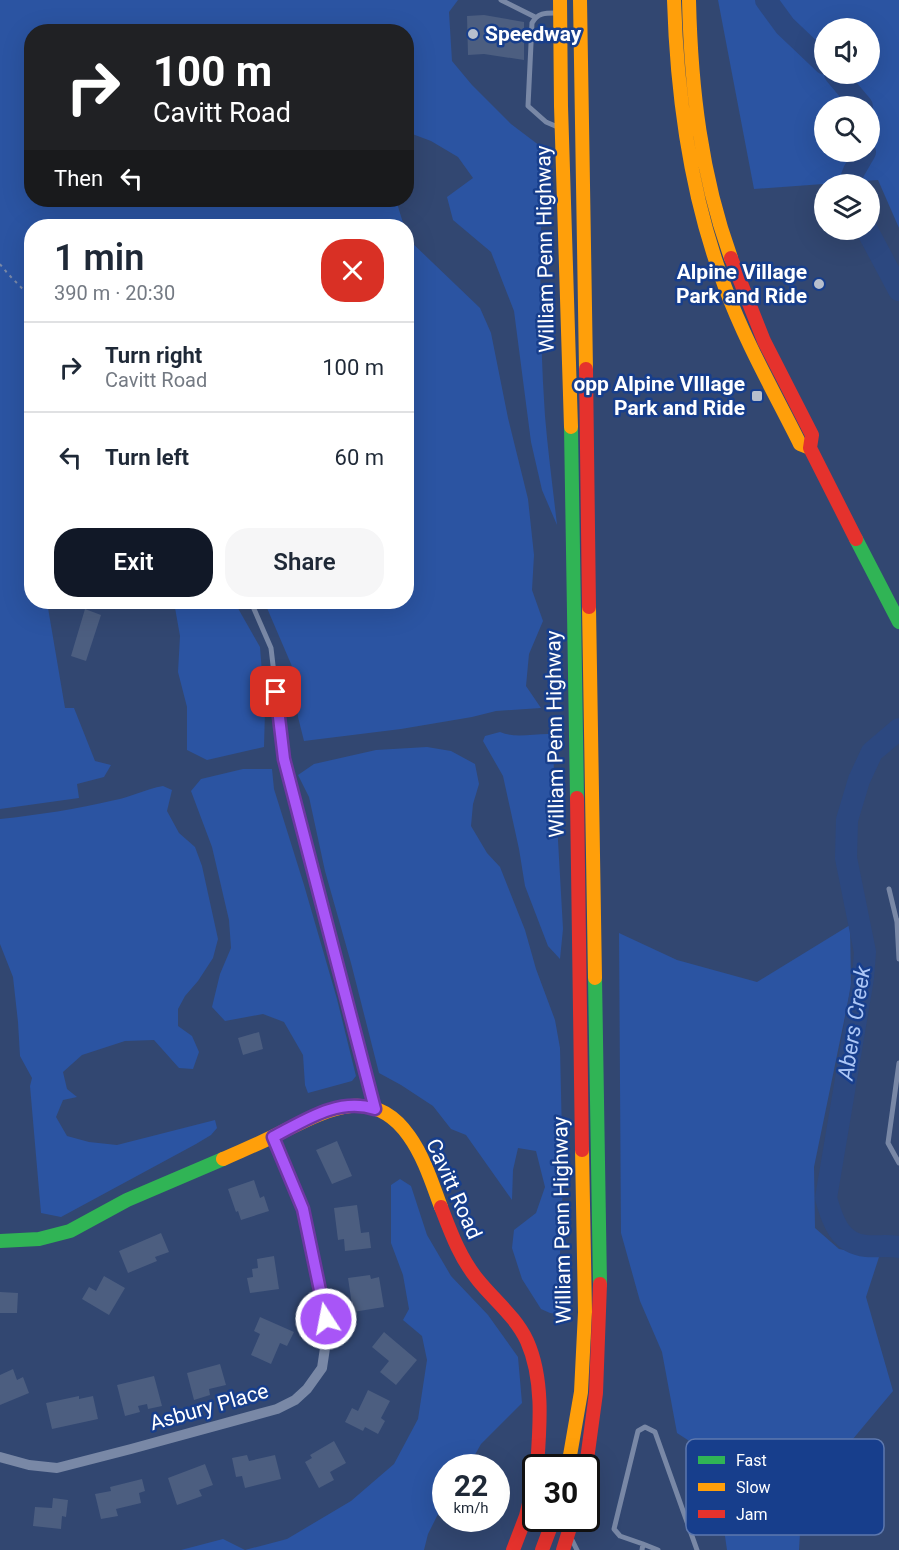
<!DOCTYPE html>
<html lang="en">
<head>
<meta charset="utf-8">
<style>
	:root { --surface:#fff; --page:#f6f6f7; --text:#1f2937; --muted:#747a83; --line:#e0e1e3; --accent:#111827 }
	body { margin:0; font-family:Roboto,sans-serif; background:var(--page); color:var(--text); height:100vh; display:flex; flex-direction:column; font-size:22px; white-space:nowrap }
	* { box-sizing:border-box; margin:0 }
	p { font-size:20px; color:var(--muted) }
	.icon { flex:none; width:33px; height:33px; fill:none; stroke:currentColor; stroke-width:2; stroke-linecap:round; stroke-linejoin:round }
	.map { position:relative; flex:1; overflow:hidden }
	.side { position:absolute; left:24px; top:219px; width:390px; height:390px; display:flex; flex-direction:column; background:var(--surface); border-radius:24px; box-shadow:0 6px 24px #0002 }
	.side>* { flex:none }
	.guide { position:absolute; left:24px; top:24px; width:390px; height:183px; border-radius:24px; box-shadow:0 6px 24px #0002; background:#202124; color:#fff; overflow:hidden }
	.tools { position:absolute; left:814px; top:18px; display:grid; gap:12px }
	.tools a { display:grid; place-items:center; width:66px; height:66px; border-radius:50%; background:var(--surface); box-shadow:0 6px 24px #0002; font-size:30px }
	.speed { position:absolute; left:432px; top:1454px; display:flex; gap:12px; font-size:30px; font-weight:700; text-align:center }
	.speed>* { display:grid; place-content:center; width:78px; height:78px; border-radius:50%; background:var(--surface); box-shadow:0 6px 24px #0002; line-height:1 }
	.speed small { font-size:15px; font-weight:400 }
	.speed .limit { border:3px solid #111; border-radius:9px; background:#fff; color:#111 }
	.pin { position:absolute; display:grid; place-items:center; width:51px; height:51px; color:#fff; margin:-26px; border-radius:12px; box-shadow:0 3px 9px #0006 }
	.me { position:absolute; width:66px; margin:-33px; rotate:349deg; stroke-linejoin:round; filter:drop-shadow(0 0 4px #0008) }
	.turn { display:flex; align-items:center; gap:21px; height:126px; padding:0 30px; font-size:27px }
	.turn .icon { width:78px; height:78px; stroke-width:2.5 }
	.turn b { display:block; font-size:42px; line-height:51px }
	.then { display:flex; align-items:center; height:57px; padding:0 30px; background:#0003; gap:12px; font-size:22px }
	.round { display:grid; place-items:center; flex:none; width:63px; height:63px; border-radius:24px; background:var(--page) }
	.summary { display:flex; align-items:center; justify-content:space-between; height:102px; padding:0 30px }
	h1 { font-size:36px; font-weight:600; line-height:45px }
	.primary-button { display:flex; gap:12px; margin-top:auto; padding:12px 30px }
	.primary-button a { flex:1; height:69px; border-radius:24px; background:var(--accent); color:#fff; font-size:24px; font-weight:600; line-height:69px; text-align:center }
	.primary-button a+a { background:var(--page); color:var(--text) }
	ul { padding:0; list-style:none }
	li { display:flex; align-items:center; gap:18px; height:90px; padding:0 30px; border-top:2px solid var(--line) }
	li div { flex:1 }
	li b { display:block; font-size:22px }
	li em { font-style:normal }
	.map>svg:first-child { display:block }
	.green { fill:#2b54a2; fill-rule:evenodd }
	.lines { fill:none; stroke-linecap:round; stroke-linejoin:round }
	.river { stroke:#2c4880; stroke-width:22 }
	.building { fill:#4c5e80 }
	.path { stroke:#7988a6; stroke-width:2; stroke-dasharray:3 4.5; stroke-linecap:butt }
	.lane { stroke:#7988a6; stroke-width:5 }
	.street { stroke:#7988a6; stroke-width:10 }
	.fast { stroke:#30b455; stroke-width:14 }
	.slow { stroke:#ff9f0a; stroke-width:14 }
	.jam { stroke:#e5322d; stroke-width:14 }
	.route-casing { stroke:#6d37a1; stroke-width:15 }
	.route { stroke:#a855f7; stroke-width:10 }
	.poi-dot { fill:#b7bfcd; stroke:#173e8c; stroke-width:2 }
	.labels { text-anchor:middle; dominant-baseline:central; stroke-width:5; stroke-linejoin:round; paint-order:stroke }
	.poi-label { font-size:21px; font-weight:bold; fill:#fff; stroke:#173e8c; text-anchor:end }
	.street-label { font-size:21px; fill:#fff; stroke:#173e8c }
	.water-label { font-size:22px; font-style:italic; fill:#adc7f6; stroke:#173e8c }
	.key { fill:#173e8c; stroke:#5d78ae; stroke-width:1.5 }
	.key-label { font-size:16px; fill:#fff }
</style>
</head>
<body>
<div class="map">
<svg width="899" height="1550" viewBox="0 0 899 1550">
	<rect width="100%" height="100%" fill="#324771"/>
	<path class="green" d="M 0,0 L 458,0 L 449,12 L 452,61 L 472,85 L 511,124 L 544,149 C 539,238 539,327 545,416 C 548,452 553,489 557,525 L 542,490 L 531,442 L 514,311 L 491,252 L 453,220 L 447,197 L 473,178 L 458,157 L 431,141 L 407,132 L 406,32 L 32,32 L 32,200 L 396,200 L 404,226 L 32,226 L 32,602 L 47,602 L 65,708 L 74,708 L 95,761 L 111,765 L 104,777 L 77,784 L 79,798 L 0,809 Z
		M 718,0 L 899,0 L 899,228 L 878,180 L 754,189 ZM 870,28 L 870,74 L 825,74 L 825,28 ZM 870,106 L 870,152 L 825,152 L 825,106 Z
		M 407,234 L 408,239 L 480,308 L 491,333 L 508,418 L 528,499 L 534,555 L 532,590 L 543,621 L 529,654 L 526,686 L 541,708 L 496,711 L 472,717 L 401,729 L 304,741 L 298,717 L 294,671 L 267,608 L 261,602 L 406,602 Z
		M 174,602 L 233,602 L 235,603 L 260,647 L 265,711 L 264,747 L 207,760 L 187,750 L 187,707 L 178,672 L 180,636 Z
		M 500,732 C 517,739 534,733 552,734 L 563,929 L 560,959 L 548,946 L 525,886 L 519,849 L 503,776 L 483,741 L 485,736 Z
		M 427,747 L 451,751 L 475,764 L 479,784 L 473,804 L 471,826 L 487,853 L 500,867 L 525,930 L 536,969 L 555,1020 L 560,1048 L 563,1181 L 560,1254 L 565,1301 L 564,1315 L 550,1313 L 541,1309 L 522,1279 L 512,1248 L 514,1230 L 536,1213 L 545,1187 L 536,1151 L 518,1148 L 513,1170 L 512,1200 L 466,1135 L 451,1129 L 433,1106 L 401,1085 L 379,1073 L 351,963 L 325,871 L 309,797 L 298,775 L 314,764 L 376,750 Z
		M 243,769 L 272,769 L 274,789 L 304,885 L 337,999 L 356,1076 L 352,1081 L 308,1093 L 305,1085 L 303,1055 L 284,1022 L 263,1014 L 225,1021 L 212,1007 L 220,974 L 231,948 L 229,920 L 212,847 L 191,791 L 201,779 Z
		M 163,786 L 172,790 L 167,811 L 179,833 L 195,847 L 202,866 L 218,939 L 213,958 L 198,981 L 185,996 L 178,1009 L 178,1026 L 192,1036 L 199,1052 L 193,1069 L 179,1068 L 154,1040 L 125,1041 L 82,1055 L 63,1072 L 67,1089 L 77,1097 L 63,1100 L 56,1117 L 67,1136 L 89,1142 L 117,1145 L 215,1120 L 217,1128 L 211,1135 L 196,1144 L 61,1217 L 41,1213 L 30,1086 L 32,1078 L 20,1056 L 18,1022 L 13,977 L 0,944 L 0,819 C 39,815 76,809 115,800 C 131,797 146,789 163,786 Z
		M 850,925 L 851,987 L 814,1167 L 815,1228 L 839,1249 L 879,1257 L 866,1297 L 893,1391 L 827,1470 L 801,1516 L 799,1550 L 727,1550 L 719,1494 L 717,1459 L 677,1433 L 662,1352 L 640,1301 L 621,1233 L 619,933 L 677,960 L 757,982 Z
		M 400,1179 L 411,1186 L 427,1235 L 451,1276 L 488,1315 L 518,1357 L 522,1403 L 481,1444 L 468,1467 L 446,1467 L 445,1500 L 428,1534 L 424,1550 L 181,1550 L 223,1539 L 245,1550 L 287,1539 L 351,1501 L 394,1464 L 418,1419 L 427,1360 L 422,1336 L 403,1320 L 409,1309 L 403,1275 L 391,1243 L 391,1185 Z"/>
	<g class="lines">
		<path class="river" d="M 766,0 L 785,26 L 825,64
			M 835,74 L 862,106
			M 849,184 L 854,171 L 865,152
			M 867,230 L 899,290
			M 899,729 L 872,752 L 859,780 L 847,820 L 846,858 L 865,952 L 863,978 L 826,1198 C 832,1220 840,1244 866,1246 C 877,1247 887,1245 899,1247"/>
	</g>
	<path class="building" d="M 484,15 L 524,22 L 524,60 L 484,54 L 468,55 L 467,16 Z
		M 85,609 L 101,615 L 86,661 L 71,656 Z
		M 259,1032 L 263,1049 L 243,1055 L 238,1038 Z
		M 337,1141 L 352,1176 L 332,1184 L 316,1150 Z
		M 254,1180 L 260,1198 L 264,1196 L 269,1211 L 241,1220 L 238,1211 L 236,1212 L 228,1189 Z
		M 357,1205 L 361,1233 L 369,1232 L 371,1248 L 345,1251 L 344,1239 L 338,1240 L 334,1208 Z
		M 161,1233 L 169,1252 L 155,1257 L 157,1261 L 128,1273 L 119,1251 Z
		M 274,1256 L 279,1289 L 250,1293 L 247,1278 L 253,1277 L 252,1269 L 258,1268 L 257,1259 Z
		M 370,1275 L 371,1279 L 379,1277 L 384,1307 L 353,1312 L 348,1278 Z
		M 104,1276 L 125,1288 L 109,1315 L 82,1299 L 89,1287 L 96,1291 Z
		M 0,1292 L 18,1293 L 17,1313 L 0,1313 Z
		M 260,1317 L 294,1332 L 287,1346 L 280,1343 L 271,1364 L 251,1355 L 260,1334 L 254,1331 Z
		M 384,1332 L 417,1360 L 396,1385 L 380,1372 L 389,1361 L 372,1347 Z
		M 220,1364 L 226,1385 L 209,1389 L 210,1395 L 194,1400 L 187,1373 Z
		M 13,1369 L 17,1380 L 23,1377 L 29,1393 L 0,1405 L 0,1375 Z
		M 154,1376 L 162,1406 L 148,1409 L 147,1404 L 138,1406 L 140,1412 L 125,1416 L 117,1385 Z
		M 368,1390 L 390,1401 L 381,1418 L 385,1421 L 378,1434 L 365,1427 L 363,1431 L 345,1422 L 352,1408 L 358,1411 Z
		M 79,1396 L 79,1399 L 93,1396 L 98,1419 L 52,1429 L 46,1403 Z
		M 334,1441 L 346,1463 L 330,1472 L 334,1480 L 319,1488 L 305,1462 L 312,1458 L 310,1455 Z
		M 247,1455 L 249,1461 L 275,1455 L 281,1479 L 245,1488 L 242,1476 L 236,1477 L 232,1458 Z
		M 205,1464 L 213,1485 L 199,1490 L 202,1496 L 177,1505 L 168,1478 Z
		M 142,1479 L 145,1491 L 139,1493 L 141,1503 L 116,1509 L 118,1516 L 101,1519 L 95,1494 L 111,1491 L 110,1487 Z
		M 53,1498 L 68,1500 L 66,1517 L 62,1516 L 61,1529 L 33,1526 L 35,1507 L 52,1508 Z"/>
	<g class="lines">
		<path class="path" d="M 0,264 C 10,278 23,287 32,301"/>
		<path class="lane" d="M 501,0 L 535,17
			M 558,13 C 547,13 538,12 532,23 L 528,106 L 546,122 L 560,128
			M 251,602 L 271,648 L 284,759 L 374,1104
			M 67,606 L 69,602
			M 889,889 L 897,922
			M 899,921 L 897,922 L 899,959
			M 899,1063 L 888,1143 L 899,1163
			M 571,1538 L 577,1550
			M 643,1544 L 620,1536 L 614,1529 L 638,1431 L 645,1427 L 655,1432 L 697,1550
			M 642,1550 L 643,1544 L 658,1550"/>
		<path class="street" d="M 0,1457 L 29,1465 L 57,1468 L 131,1449 L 277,1409 L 295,1400 L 307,1389 L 322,1368 L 325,1348 L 325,1319 L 304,1209 L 272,1137"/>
		<path class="fast" d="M 571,427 L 577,798
			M 856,539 L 899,622
			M 595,978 L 600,1284
			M 0,1241 L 39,1239 L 70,1231 L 127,1200 L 223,1159"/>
		<path class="slow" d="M 560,0 L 561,106 L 571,427
			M 580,0 L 586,369
			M 674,0 C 677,98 690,195 725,287 C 745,341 774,392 800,444 L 810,448
			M 689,0 C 691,88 701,175 731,258
			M 589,607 L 595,978
			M 223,1159 C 243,1150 263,1142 282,1132 C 326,1110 373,1084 409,1136 C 424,1157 432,1183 441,1207
			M 568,1467 L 581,1392 L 585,1312 L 582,1150"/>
		<path class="jam" d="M 731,258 L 764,341 L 812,435 L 810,448 L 856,539
			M 586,369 L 589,607
			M 577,798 L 582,1150
			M 441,1207 C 451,1233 460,1258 478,1280 C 494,1300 516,1317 527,1341 C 544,1379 540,1426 537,1467
			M 586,1467 L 596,1393 L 600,1284
			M 513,1550 L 526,1516 L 536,1475
			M 542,1550 L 554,1518
			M 563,1550 L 573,1518"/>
	</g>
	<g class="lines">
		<defs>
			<path id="route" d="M 276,692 L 284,759 L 375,1109 C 338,1097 304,1121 273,1137 L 303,1209 L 326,1319"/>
		</defs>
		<use href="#route" class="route-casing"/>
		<use href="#route" class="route"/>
	</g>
	<g class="poi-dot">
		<circle cx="473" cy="34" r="6"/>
		<circle cx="819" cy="284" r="6"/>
		<rect x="751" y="390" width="12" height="12" rx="3"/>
	</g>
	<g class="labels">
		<g class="poi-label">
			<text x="485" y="34" text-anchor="start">Speedway</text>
			<text x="807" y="272">Alpine Village<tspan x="807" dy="24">Park and Ride</tspan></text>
			<text x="745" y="384">opp Alpine VIllage<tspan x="745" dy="24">Park and Ride</tspan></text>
		</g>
		<g class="street-label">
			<text transform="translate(545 249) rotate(-91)">William Penn Highway</text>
			<text transform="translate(555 734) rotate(-91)">William Penn Highway</text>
			<text transform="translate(454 1189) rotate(66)">Cavitt Road</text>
			<text transform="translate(562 1220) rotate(-91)">William Penn Highway</text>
			<text transform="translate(209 1407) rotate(-16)">Asbury Place</text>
		</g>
		<g class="water-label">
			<text transform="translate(854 1023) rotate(-81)">Abers Creek</text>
		</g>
	</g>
	<rect x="686" y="1439" width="198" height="96" rx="9" class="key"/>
	<rect x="698" y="1456" width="27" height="8" fill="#30b455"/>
	<rect x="698" y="1483" width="27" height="8" fill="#ff9f0a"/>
	<rect x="698" y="1510" width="27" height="8" fill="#e5322d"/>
	<g class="key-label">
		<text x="736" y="1466">Fast</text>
		<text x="736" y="1493">Slow</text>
		<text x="736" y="1520">Jam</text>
	</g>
</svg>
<div class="tools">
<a><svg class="icon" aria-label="sound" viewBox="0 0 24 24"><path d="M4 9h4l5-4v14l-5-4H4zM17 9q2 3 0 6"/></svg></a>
<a><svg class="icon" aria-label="search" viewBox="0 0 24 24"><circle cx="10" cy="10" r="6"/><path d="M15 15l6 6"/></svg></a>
<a><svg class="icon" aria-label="layers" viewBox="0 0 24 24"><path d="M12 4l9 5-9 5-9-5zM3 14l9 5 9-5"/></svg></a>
</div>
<div class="speed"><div>22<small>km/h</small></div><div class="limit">30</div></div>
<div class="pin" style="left:276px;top:692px;background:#d93025"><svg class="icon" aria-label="arrive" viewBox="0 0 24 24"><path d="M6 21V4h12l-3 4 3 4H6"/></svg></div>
<svg class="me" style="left:326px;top:1319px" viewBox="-20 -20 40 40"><circle r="17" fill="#a855f7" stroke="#fff" stroke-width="3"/><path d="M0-11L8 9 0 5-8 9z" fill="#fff"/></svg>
<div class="guide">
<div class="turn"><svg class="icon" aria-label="right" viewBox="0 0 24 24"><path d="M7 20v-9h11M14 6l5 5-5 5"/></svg><div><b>100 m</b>Cavitt Road</div></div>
<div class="then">Then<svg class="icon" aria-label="left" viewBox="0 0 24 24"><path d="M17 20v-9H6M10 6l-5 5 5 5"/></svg></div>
</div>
<section class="side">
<div class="summary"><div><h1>1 min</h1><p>390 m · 20:30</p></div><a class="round" style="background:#d93025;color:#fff"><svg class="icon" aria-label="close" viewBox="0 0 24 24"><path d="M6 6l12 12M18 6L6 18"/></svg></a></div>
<ul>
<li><svg class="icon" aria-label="right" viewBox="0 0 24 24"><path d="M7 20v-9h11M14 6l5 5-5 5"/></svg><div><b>Turn right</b><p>Cavitt Road</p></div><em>100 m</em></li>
<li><svg class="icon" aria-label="left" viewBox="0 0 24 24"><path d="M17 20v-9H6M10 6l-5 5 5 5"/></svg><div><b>Turn left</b></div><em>60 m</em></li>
</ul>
<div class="primary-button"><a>Exit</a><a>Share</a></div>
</section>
</div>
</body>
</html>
